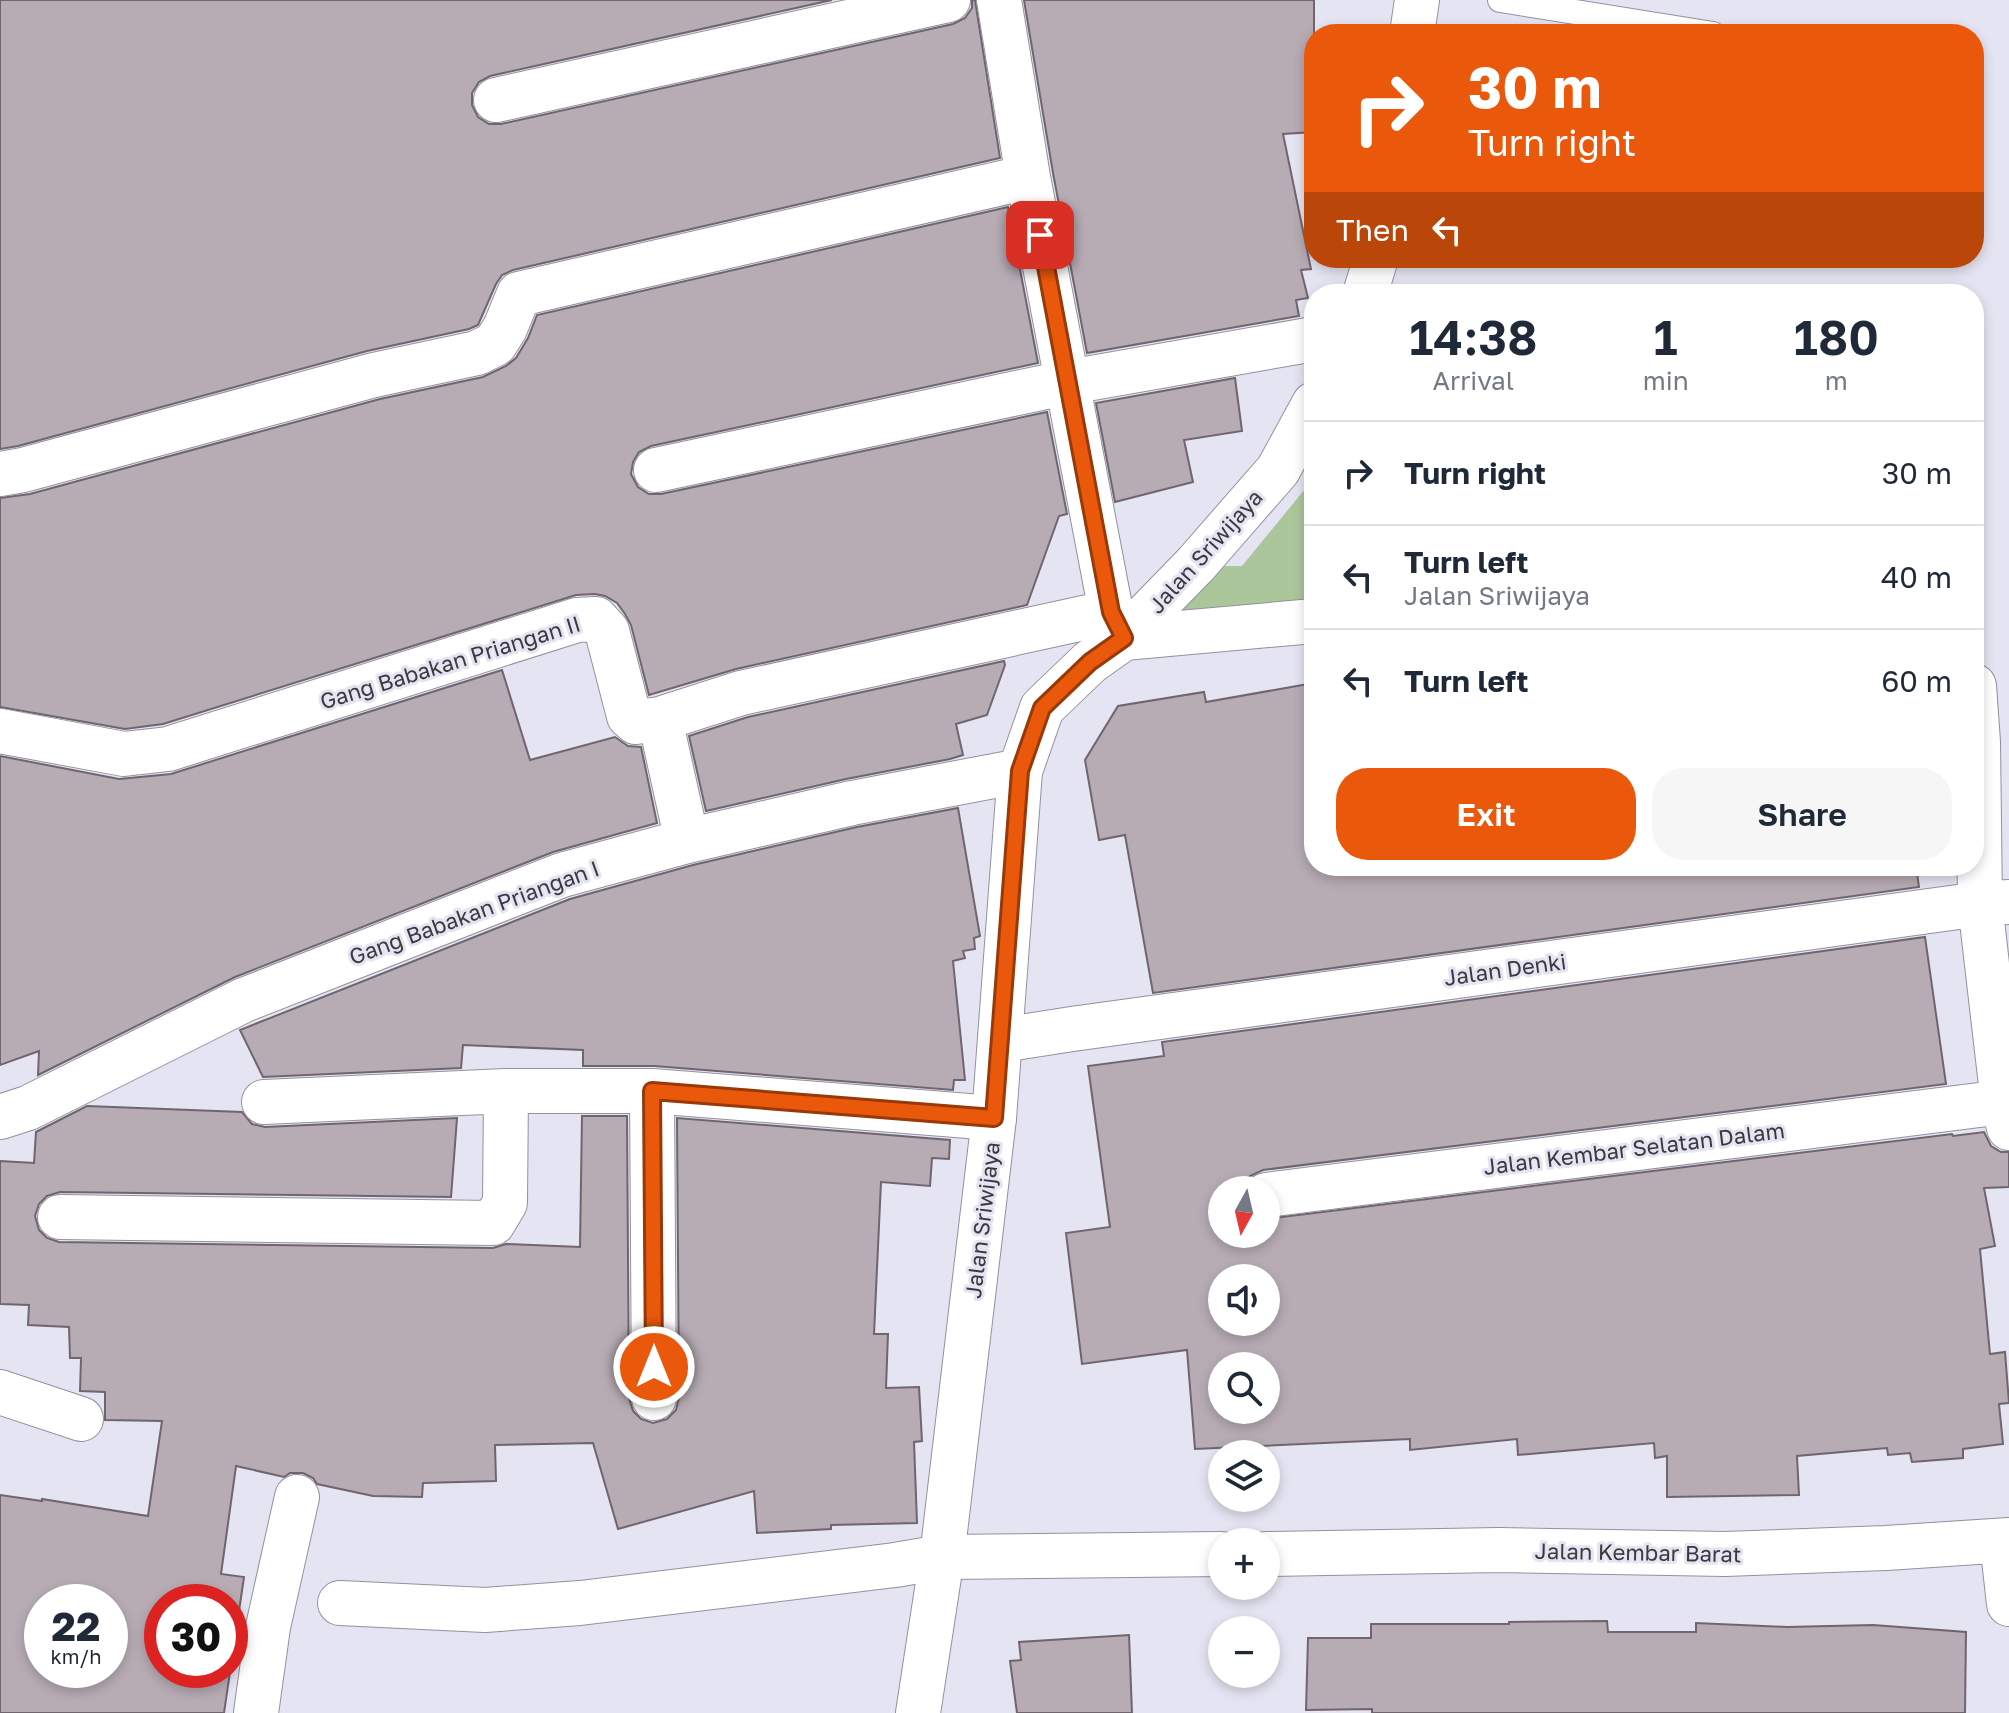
<!DOCTYPE html>
<html lang="en">
<head>
<meta charset="utf-8">
<style>
	:root { --surface:#fff; --page:#f6f6f7; --text:#1f2937; --muted:#747a83; --line:#e0e1e3; --accent:#ea580c }
	body { margin:0; font-family:"Golos Text",sans-serif; background:var(--page); color:var(--text); height:100vh; display:flex; flex-direction:column; font-size:30px; white-space:nowrap }
	* { box-sizing:border-box; margin:0 }
	p { font-size:26px; color:var(--muted) }
	.icon { flex:none; width:44px; height:44px; fill:none; stroke:currentColor; stroke-width:2; stroke-linecap:round; stroke-linejoin:round }
	.map { position:relative; flex:1; overflow:hidden }
	.drawer { position:absolute; left:1304px; top:284px; width:680px; height:592px; display:flex; flex-direction:column; background:var(--surface); border-radius:32px; box-shadow:0 4px 12px #0003 }
	.drawer>* { flex:none }
	.top-card { position:absolute; left:1304px; top:24px; width:680px; height:244px; border-radius:32px; box-shadow:0 4px 12px #0003; background:#ea580c; color:#fff; overflow:hidden }
	.needle { width:52px; rotate:188deg }
	.fabs { position:absolute; left:1208px; top:1176px; display:grid; gap:16px }
	.fabs a { display:grid; place-items:center; width:72px; height:72px; border-radius:50%; background:var(--surface); box-shadow:0 4px 12px #0003; font-size:40px }
	.speed { position:absolute; left:24px; top:1584px; display:flex; gap:16px; font-size:40px; font-weight:700; text-align:center }
	.speed>* { display:grid; place-content:center; width:104px; height:104px; border-radius:50%; background:var(--surface); box-shadow:0 4px 12px #0003; line-height:1 }
	.speed small { font-size:20px; font-weight:400 }
	.speed .limit { border:12px solid #d22; background:#fff; color:#111 }
	.pin { position:absolute; display:grid; place-items:center; width:68px; height:68px; color:#fff; margin:-34px; border-radius:16px; box-shadow:0 4px 12px #0006 }
	.me { position:absolute; width:88px; margin:-44px; rotate:0deg; stroke-linejoin:round; filter:drop-shadow(0 0 6px #0008) }
	.turn { display:flex; align-items:center; gap:28px; height:168px; padding:0 32px; font-size:36px }
	.turn .icon { width:104px; height:104px; stroke-width:2.5 }
	.turn b { display:block; font-size:56px; line-height:68px }
	.then { display:flex; align-items:center; height:76px; padding:0 32px; background:#0003; gap:16px; font-size:30px }
	.eta { display:flex; justify-content:space-evenly; align-items:center; height:136px; text-align:center }
	.eta b { font-size:48px; font-weight:600; line-height:56px }
	.primary-button { display:flex; gap:16px; margin-top:auto; padding:16px 32px }
	.primary-button a { flex:1; height:92px; border-radius:32px; background:var(--accent); color:#fff; font-size:32px; font-weight:600; line-height:92px; text-align:center }
	.primary-button a+a { background:var(--page); color:var(--text) }
	ul { padding:0; list-style:none }
	li { display:flex; align-items:center; gap:24px; height:104px; padding:0 32px; border-top:2px solid var(--line) }
	li div { flex:1 }
	li b { display:block; font-size:30px }
	li em { font-style:normal }
	.map>svg:first-child { display:block }
	.green { fill:#acc69c }
	.building { fill:#b7abb4; stroke:#70656e; stroke-width:2; fill-rule:evenodd }
	.lines { fill:none; stroke-linecap:round; stroke-linejoin:round }
	.lane-casing { stroke:#93919e; stroke-width:26 }
	.street-casing { stroke:#93919e; stroke-width:46 }
	.secondary-casing { stroke:#93919e; stroke-width:46 }
	.lane { stroke:#fff; stroke-width:24 }
	.street { stroke:#fff; stroke-width:44 }
	.secondary { stroke:#fff; stroke-width:44 }
	.route-casing { stroke:#983908; stroke-width:20 }
	.route { stroke:#ea580c; stroke-width:14 }
	.labels { text-anchor:middle; dominant-baseline:central; stroke-width:6; stroke-linejoin:round; paint-order:stroke }
	.street-label { font-size:22px; fill:#3a393e; stroke:#e5e4f2 }
</style>
</head>
<body>
<div class="map">
<svg width="2009" height="1713" viewBox="0 0 2009 1713">
	<rect width="100%" height="100%" fill="#e5e4f2"/>
	<path class="green" d="M 1314,478 L 1314,610 L 1161,628 L 1206,566 L 1242,566 Z"/>
	<path class="building" d="M 0,0 L 832,0 L 490,76 L 479,82 L 472,93 L 472,105 L 478,117 L 489,124 L 501,124 L 953,24 L 965,18 L 972,8 L 972,0 L 975,0 L 1000,158 L 513,270 L 502,275 L 496,284 L 478,325 L 469,329 L 367,351 L 18,446 L 0,449 Z
		M 1024,0 L 1314,0 L 1314,132 L 1283,134 L 1311,269 L 1301,270 L 1308,298 L 1296,300 L 1299,316 L 1087,353 L 1053,173 Z
		M 1008,207 L 1038,363 L 651,446 L 639,452 L 633,462 L 631,474 L 638,487 L 649,494 L 661,494 L 1047,412 L 1067,514 L 1059,516 L 1027,605 L 736,669 L 649,695 L 631,625 L 625,614 L 617,603 L 605,596 L 595,594 L 576,595 L 163,724 L 125,729 L 0,707 L 0,498 L 30,494 L 380,399 L 483,377 L 506,366 L 516,358 L 528,338 L 537,315 Z
		M 1235,378 L 1242,431 L 1184,440 L 1193,482 L 1115,502 L 1096,403 Z
		M 1004,661 L 1005,665 L 987,715 L 956,724 L 963,755 L 950,759 L 846,779 L 706,811 L 689,736 L 748,717 Z
		M 502,670 L 530,760 L 615,737 L 628,746 L 641,747 L 657,823 L 553,852 L 235,977 L 38,1075 L 39,1051 L 0,1065 L 0,756 L 119,779 L 171,774 Z
		M 1314,683 L 1314,866 L 1916,866 L 1919,887 L 1153,993 L 1125,835 L 1099,840 L 1085,760 L 1118,706 L 1204,692 L 1206,702 Z
		M 958,808 L 980,936 L 974,938 L 975,949 L 963,951 L 965,958 L 953,961 L 965,1080 L 954,1080 L 953,1090 L 654,1066 L 583,1066 L 583,1050 L 463,1045 L 461,1068 L 263,1077 L 240,1030 L 570,899 L 693,865 L 857,827 Z
		M 1925,937 L 1946,1084 L 1263,1170 L 1250,1176 L 1243,1185 L 1242,1190 L 1222,1190 L 1222,1234 L 1266,1234 L 1266,1219 L 1952,1134 L 1953,1136 L 1984,1132 L 1991,1146 L 2001,1152 L 2009,1152 L 2009,1187 L 1984,1188 L 1995,1246 L 1980,1249 L 1990,1354 L 2005,1352 L 2009,1403 L 1999,1404 L 2003,1444 L 1963,1449 L 1963,1458 L 1912,1462 L 1910,1453 L 1888,1455 L 1887,1448 L 1797,1456 L 1799,1495 L 1667,1497 L 1667,1456 L 1655,1458 L 1654,1443 L 1518,1455 L 1517,1439 L 1410,1450 L 1410,1439 L 1195,1449 L 1187,1350 L 1082,1364 L 1066,1233 L 1110,1227 L 1088,1066 L 1164,1056 L 1162,1042 ZM 1222,1278 L 1266,1278 L 1266,1322 L 1222,1322 ZM 1222,1366 L 1266,1366 L 1266,1410 L 1222,1410 Z
		M 87,1106 L 242,1112 L 252,1124 L 265,1127 L 457,1118 L 451,1197 L 60,1192 L 47,1196 L 39,1204 L 35,1216 L 39,1230 L 47,1238 L 59,1242 L 493,1248 L 506,1244 L 580,1247 L 582,1116 L 627,1116 L 629,1398 L 633,1411 L 641,1419 L 653,1423 L 667,1419 L 676,1410 L 679,1398 L 677,1118 L 950,1140 L 949,1159 L 932,1158 L 930,1186 L 881,1182 L 874,1334 L 888,1334 L 886,1388 L 919,1387 L 922,1441 L 914,1442 L 917,1523 L 831,1525 L 831,1529 L 757,1533 L 754,1491 L 618,1529 L 593,1443 L 495,1445 L 496,1481 L 423,1483 L 422,1497 L 373,1496 L 317,1484 L 313,1478 L 303,1473 L 290,1473 L 284,1477 L 236,1466 L 221,1574 L 244,1577 L 224,1713 L 0,1713 L 0,1495 L 42,1501 L 42,1499 L 148,1516 L 162,1421 L 105,1420 L 105,1392 L 80,1391 L 81,1358 L 70,1358 L 69,1327 L 28,1325 L 29,1305 L 0,1304 L 0,1161 L 34,1163 L 36,1132 ZM 42,1602 L 110,1602 L 110,1670 L 42,1670 ZM 162,1602 L 230,1602 L 230,1670 L 162,1670 Z
		M 1607,1621 L 1608,1632 L 1696,1632 L 1696,1623 L 1787,1627 L 1873,1625 L 1966,1632 L 1965,1713 L 1372,1713 L 1372,1709 L 1306,1710 L 1308,1638 L 1371,1638 L 1371,1624 L 1509,1624 L 1509,1622 Z
		M 1129,1635 L 1132,1713 L 1017,1713 L 1010,1661 L 1021,1660 L 1019,1642 Z"/>
	<g class="lines">
		<defs>
			<path id="lane" d="M 1500,0 L 1713,34"/>
			<path id="street" d="M 999,0 L 1028,177 L 1111,612 L 1124,638 L 1314,621
				M 496,100 L 948,0
				M 656,470 L 1069,382 L 1314,339
				M 0,474 L 23,470 L 374,375 L 477,353 L 495,344 L 505,328 L 519,294 L 1028,177
				M 1974,686 L 1978,742 L 1980,904 L 2003,1102 L 2009,1128
				M 660,719 L 687,841
				M 0,731 L 124,754 L 168,749 L 577,620 L 596,619 L 607,631 L 629,716 L 636,722 L 660,719 L 741,693 L 1111,612
				M 1001,1040 L 1072,1029 L 1980,904 L 2009,902
				M 264,1102 L 506,1091 L 652,1091
				M 0,1117 L 28,1108 L 244,1000 L 562,875 L 687,841 L 852,803 L 1020,771
				M 1266,1195 L 2003,1102
				M 60,1217 L 493,1223 L 505,1203 L 506,1091
				M 0,1392 L 81,1419
				M 654,1398 L 652,1091 L 994,1118
				M 2002,1541 L 2009,1604
				M 1266,1554 L 1499,1550 L 1725,1554 L 1886,1548 L 2009,1540
				M 340,1603 L 485,1610 L 580,1603 L 895,1565 L 942,1557 L 1222,1554
				M 256,1713 L 268,1627 L 297,1497"/>
			<path id="secondary" d="M 1412,34 L 1417,0
				M 1365,294 L 1376,258
				M 918,1713 L 942,1557 L 994,1118 L 1020,771 L 1042,708 L 1090,662 L 1124,638 L 1196,564 L 1278,470 L 1314,404"/>
		</defs>
		<use href="#lane" class="lane-casing"/>
		<use href="#street" class="street-casing"/>
		<use href="#secondary" class="secondary-casing"/>
		<use href="#lane" class="lane"/>
		<use href="#street" class="street"/>
		<use href="#secondary" class="secondary"/>
	</g>
	<g class="lines">
		<defs>
			<path id="route" d="M 654,1367 L 652,1091 L 994,1118 L 1020,771 L 1042,708 L 1090,662 L 1124,638 L 1111,612 L 1040,235"/>
		</defs>
		<use href="#route" class="route-casing"/>
		<use href="#route" class="route"/>
	</g>
	<g class="labels">
		<g class="street-label">
			<text transform="translate(1205 551) rotate(-48)">Jalan Sriwijaya</text>
			<text transform="translate(450 662) rotate(-17)">Gang Babakan Priangan II</text>
			<text transform="translate(474 912) rotate(-20)">Gang Babakan Priangan I</text>
			<text transform="translate(1505 969) rotate(-8)">Jalan Denki</text>
			<text transform="translate(1634 1148) rotate(-7)">Jalan Kembar Selatan Dalam</text>
			<text transform="translate(982 1220) rotate(-83)">Jalan Sriwijaya</text>
			<text transform="translate(1638 1552) rotate(1)">Jalan Kembar Barat</text>
		</g>
	</g>
</svg>
<div class="fabs">
<a><svg class="needle" viewBox="-14 -14 28 28"><path d="M0-13l5 13h-10z" fill="#e53935"/><path d="M0 13l5-13h-10z" fill="#747a83"/></svg></a>
<a><svg class="icon" aria-label="sound" viewBox="0 0 24 24"><path d="M4 9h4l5-4v14l-5-4H4zM17 9q2 3 0 6"/></svg></a>
<a><svg class="icon" aria-label="search" viewBox="0 0 24 24"><circle cx="10" cy="10" r="6"/><path d="M15 15l6 6"/></svg></a>
<a><svg class="icon" aria-label="layers" viewBox="0 0 24 24"><path d="M12 4l9 5-9 5-9-5zM3 14l9 5 9-5"/></svg></a>
<a>+</a>
<a>−</a>
</div>
<div class="speed"><div>22<small>km/h</small></div><div class="limit">30</div></div>
<div class="pin" style="left:1040px;top:235px;background:#d93025"><svg class="icon" aria-label="arrive" viewBox="0 0 24 24"><path d="M6 21V4h12l-3 4 3 4H6"/></svg></div>
<svg class="me" style="left:654px;top:1367px" viewBox="-20 -20 40 40"><circle r="17" fill="#ea580c" stroke="#fff" stroke-width="3"/><path d="M0-11L8 9 0 5-8 9z" fill="#fff"/></svg>
<div class="top-card">
<div class="turn"><svg class="icon" aria-label="right" viewBox="0 0 24 24"><path d="M7 20v-9h11M14 6l5 5-5 5"/></svg><div><b>30 m</b>Turn right</div></div>
<div class="then">Then<svg class="icon" aria-label="left" viewBox="0 0 24 24"><path d="M17 20v-9H6M10 6l-5 5 5 5"/></svg></div>
</div>
<section class="drawer">
<div class="eta">
<div><b>14:38</b><p>Arrival</p></div>
<div><b>1</b><p>min</p></div>
<div><b>180</b><p>m</p></div>
</div>
<ul>
<li><svg class="icon" aria-label="right" viewBox="0 0 24 24"><path d="M7 20v-9h11M14 6l5 5-5 5"/></svg><div><b>Turn right</b></div><em>30 m</em></li>
<li><svg class="icon" aria-label="left" viewBox="0 0 24 24"><path d="M17 20v-9H6M10 6l-5 5 5 5"/></svg><div><b>Turn left</b><p>Jalan Sriwijaya</p></div><em>40 m</em></li>
<li><svg class="icon" aria-label="left" viewBox="0 0 24 24"><path d="M17 20v-9H6M10 6l-5 5 5 5"/></svg><div><b>Turn left</b></div><em>60 m</em></li>
</ul>
<div class="primary-button"><a>Exit</a><a>Share</a></div>
</section>
</div>
</body>
</html>
